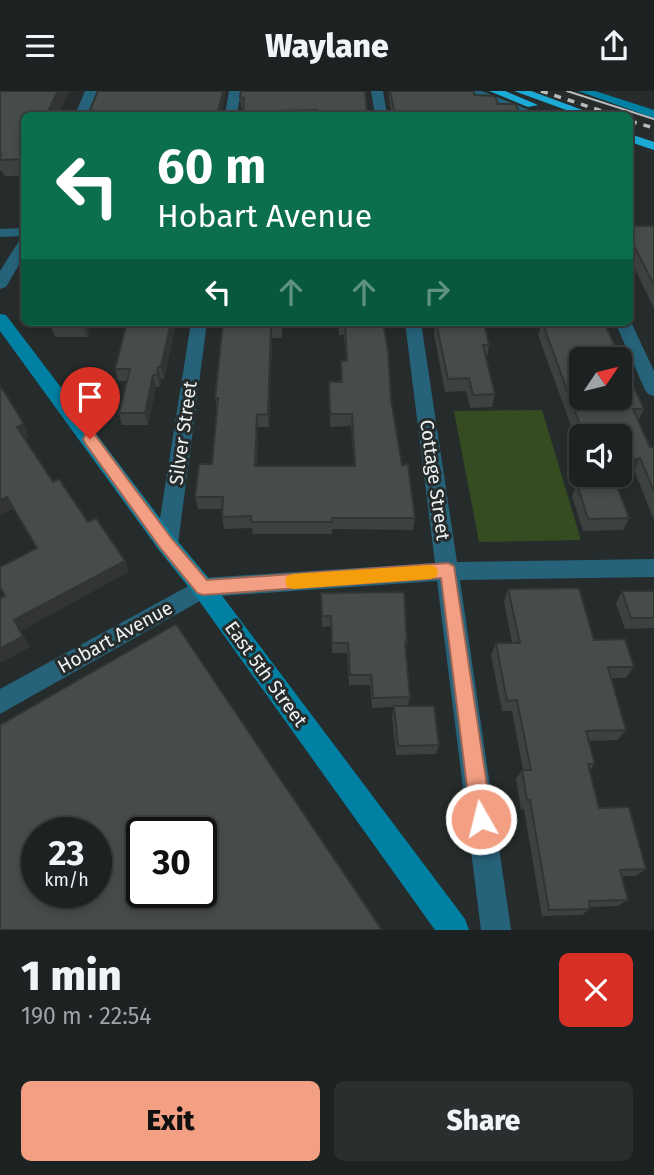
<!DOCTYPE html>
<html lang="en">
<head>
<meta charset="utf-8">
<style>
	:root { --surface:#1c2121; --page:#292e2e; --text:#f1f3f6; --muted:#a0a3a5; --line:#3a3e3f; --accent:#f39f84 }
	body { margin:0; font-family:"Fira Sans",sans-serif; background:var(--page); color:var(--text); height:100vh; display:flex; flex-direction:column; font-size:26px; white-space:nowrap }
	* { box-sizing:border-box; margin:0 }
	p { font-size:23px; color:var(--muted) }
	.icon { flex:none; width:38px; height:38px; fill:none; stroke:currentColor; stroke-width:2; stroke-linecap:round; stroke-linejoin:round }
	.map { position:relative; height:839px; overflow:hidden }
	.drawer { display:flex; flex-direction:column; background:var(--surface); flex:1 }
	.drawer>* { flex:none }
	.top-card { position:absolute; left:21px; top:21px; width:612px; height:214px; border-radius:10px; box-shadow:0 4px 10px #0003,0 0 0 2px var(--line); background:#0b6e4f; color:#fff; overflow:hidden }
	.needle { width:46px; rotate:55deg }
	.controls { position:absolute; left:569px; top:256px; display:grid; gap:14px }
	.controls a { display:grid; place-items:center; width:63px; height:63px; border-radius:10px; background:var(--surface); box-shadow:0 4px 10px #0003,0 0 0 2px var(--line); font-size:35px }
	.speed { position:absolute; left:21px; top:726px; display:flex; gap:14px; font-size:35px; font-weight:700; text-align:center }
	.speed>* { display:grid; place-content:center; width:91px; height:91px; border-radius:50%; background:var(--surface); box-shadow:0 4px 10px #0003,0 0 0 2px var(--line); line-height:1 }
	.speed small { font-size:18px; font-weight:400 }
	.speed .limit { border:4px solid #111; border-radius:10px; background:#fff; color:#111 }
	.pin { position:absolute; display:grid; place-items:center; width:60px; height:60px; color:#fff; margin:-72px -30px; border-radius:50% 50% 50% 0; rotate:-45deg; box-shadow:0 0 7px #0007 }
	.pin .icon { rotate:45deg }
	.me { position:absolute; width:77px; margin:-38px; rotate:352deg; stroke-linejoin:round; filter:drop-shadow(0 0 5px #0008) }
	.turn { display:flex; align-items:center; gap:24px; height:147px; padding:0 21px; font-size:32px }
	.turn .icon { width:91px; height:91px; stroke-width:2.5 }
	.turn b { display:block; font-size:49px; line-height:60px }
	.lanes { display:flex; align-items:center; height:66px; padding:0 21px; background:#0003; justify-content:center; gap:35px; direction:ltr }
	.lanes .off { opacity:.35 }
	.round { display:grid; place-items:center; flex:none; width:74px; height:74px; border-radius:10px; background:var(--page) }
	.head { display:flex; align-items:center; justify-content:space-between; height:119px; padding:0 21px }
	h1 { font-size:42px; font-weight:800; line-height:52px }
	.primary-button { display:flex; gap:14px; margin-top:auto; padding:14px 21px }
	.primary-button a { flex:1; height:80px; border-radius:10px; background:var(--accent); color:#111; font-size:28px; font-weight:800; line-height:80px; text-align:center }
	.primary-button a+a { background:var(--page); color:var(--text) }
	header { display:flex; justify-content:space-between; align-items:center; height:91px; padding:0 21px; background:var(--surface); font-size:32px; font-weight:800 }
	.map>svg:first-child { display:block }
	.green { fill:#354c21 }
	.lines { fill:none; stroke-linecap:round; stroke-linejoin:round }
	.street { fill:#266279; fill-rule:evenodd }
	.secondary { fill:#0081a4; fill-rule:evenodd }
	.highway { fill:#1caad6; fill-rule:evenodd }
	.tram { stroke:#b8bdbd; stroke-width:2 }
	.rail { stroke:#b8bdbd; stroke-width:3.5; stroke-dasharray:7 7; stroke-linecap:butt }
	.wall { fill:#3d413f }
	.shaded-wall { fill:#323533 }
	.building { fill:#474c49; stroke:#323533; stroke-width:2; fill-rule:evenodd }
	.route { fill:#f39f84; stroke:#9e6756; stroke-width:2 }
	.slow { fill:#f59e0b }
	.labels { text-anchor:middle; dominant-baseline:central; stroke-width:6; stroke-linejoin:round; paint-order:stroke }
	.street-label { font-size:19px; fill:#eff3f3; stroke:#262c2c }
</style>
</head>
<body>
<header><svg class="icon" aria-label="menu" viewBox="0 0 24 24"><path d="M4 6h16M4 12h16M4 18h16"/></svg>Waylane<svg class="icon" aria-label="share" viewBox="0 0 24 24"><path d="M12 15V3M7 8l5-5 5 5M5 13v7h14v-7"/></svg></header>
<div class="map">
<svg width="654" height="839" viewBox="0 0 654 839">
	<rect width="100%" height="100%" fill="#262c2c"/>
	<path class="green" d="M 542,319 L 581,449 L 479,451 L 454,320 Z"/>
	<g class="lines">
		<path class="street" d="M 85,0 L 97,0 L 87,24 L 75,24 Z
			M 229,0 L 241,0 L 237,24 L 225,24 Z
			M 371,0 L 383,0 L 387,24 L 375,24 Z
			M 466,0 L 482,0 L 541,24 L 526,24 Z
			M 24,137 L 24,145 L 0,146 L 0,138 Z
			M 24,149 L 24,165 L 6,196 L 0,198 L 0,180 L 19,150 Z
			M 630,229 L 654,280 L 654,305 L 648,303 L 645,299 L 615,231 Z
			M 191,231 L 207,231 L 178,453 L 175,459 L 167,462 L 159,459 L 156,453 Z
			M 405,231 L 421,231 L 457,471 L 654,468 L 654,486 L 460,489 L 511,839 L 481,839 L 437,490 L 207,506 L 0,623 L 0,598 L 203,487 L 435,472 Z"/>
		<path class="secondary" d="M 578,0 L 595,0 L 654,19 L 654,27 Z
			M 0,223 L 6,224 L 175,447 L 211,490 L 465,828 L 469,839 L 435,839 L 195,504 L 159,459 L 0,240 Z"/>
		<path class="highway" d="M 489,0 L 505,0 L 538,14 L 528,16 Z
			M 514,0 L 531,0 L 596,24 L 580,24 Z
			M 630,43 L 654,51 L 654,59 L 630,51 Z"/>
		<path class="tram" d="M 567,0 L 654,28"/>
		<path class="rail" d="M 541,0 L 614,24
			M 630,30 L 654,37"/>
	</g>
	<path class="wall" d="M 0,0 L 69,0 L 58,24 L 24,24 L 24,85 L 4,85 L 2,80 L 0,80 Z
		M 389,0 L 473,0 L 475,4 L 498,13 L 521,24 L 392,24 L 389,8 Z
		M 240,6 L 367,24 L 243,24 L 243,17 L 241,17 Z
		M 630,135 L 654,135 L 654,217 L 630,168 Z
		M 91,231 L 87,246 L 55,246 L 50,234 Z
		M 127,231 L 176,231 L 164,288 L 161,288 L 160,296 L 156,296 L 148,334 L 122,334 L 119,322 L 127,290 L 118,290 L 115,278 Z
		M 223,231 L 282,231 L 282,247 L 272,247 L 269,336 L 258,336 L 257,375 L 354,375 L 351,335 L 330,336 L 329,291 L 341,291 L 341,270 L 346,270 L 344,244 L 339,244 L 338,231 L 383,231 L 391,309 L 402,374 L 415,427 L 413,439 L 332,438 L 332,443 L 253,443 L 252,437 L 224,438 L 222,426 L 222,418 L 198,418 L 195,406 L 212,373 L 217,319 L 215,307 Z
		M 436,231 L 489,254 L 487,267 L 495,303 L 492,316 L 470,317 L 466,300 L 445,301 L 434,243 Z
		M 542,231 L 644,318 L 638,329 L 650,356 L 654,356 L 654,429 L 634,379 L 618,385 L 617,383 L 620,383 L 620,345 L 581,345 L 581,362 L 538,244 Z
		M 577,393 L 629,427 L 623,439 L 583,440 L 572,405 Z
		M 508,498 L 594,549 L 634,576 L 626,587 L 612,587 L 626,639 L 618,649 L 589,650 L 595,673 L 590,679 L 599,717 L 646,778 L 636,785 L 622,785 L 628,809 L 618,815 L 590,816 L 590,818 L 582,824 L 542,825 L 524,718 L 521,718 L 516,688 L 522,679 L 523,679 L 512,620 L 502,620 L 491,564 L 496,552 L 512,552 L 504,510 Z
		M 622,500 L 654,500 L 654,537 L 625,538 L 616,512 Z
		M 321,502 L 407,551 L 406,561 L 410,606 L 408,615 L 439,654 L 436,663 L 396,664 L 392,625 L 394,616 L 372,617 L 370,594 L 349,594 L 347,562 L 332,562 L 331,535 L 322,536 Z"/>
	<path class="shaded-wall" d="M 58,0 L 69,0 L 58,24 L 46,24 Z
		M 223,0 L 226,0 L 220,24 L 217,24 Z
		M 84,231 L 91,231 L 87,246 L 83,234 Z
		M 171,231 L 176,231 L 164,288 L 161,276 Z
		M 271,235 L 272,247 L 269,336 L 268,323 Z
		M 158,276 L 161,288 L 160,296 L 157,284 Z
		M 153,284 L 156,296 L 148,334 L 145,322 Z
		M 257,324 L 258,336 L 256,387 L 255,375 Z
		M 24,333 L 29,346 L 23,348 L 17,336 Z
		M 640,367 L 634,379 L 618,385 L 624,373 Z
		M 7,406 L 14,418 L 0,424 L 0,409 Z
		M 125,470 L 129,481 L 21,540 L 30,556 L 1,572 L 0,570 L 0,558 L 14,529 Z"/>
	<path class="building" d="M 0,0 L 58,0 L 46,24 L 24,24 L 24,68 L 0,69 L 1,63 L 0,63 Z
		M 98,0 L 223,0 L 217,24 L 88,24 Z
		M 241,0 L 365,0 L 367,24 L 317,24 L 317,19 L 280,20 L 281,24 L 243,24 L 244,7 L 240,6 Z
		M 390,0 L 473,0 L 475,4 L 495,5 L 498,13 L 515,13 L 521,24 L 395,24 Z
		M 630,135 L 654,135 L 654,194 L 630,147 Z
		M 52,231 L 84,231 L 83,234 L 50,234 Z
		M 127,231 L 171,231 L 161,276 L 158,276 L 157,284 L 153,284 L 145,322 L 119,322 L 130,278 L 115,278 Z
		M 223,231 L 281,231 L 281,235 L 271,235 L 268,323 L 257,324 L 255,375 L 355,375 L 352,323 L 330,323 L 329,291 L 342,291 L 341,270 L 347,270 L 345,232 L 339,232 L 339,231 L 383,231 L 388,259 L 391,309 L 402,374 L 408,373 L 415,427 L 332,427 L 332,431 L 251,431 L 251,425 L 222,426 L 223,406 L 195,406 L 199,373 L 212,373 L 218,307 L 215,307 Z
		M 436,231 L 484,231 L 489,254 L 483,254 L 495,303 L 473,304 L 469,287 L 448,288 Z
		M 542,231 L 604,231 L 644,318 L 633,318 L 650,356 L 654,356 L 654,400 L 640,367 L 624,373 L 620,361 L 620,345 L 584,345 ZM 581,268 L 620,268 L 620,306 L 581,306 Z
		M 0,294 L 24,333 L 17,336 L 53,391 L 59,388 L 88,431 L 96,427 L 125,470 L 14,529 L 23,545 L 0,558 L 0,507 L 5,505 L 0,496 L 0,476 L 37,457 L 7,406 L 0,409 Z
		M 616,392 L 629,427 L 588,428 L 577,393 Z
		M 579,497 L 594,549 L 625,548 L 634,576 L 608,576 L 626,639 L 586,640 L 595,673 L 588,673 L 599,717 L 629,716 L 646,778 L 620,779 L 628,809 L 589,810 L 590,818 L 549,819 L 530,709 L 527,709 L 522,679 L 531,679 L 517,609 L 507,610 L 496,552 L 520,552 L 508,498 Z
		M 622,500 L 654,500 L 654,527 L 631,527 Z
		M 404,501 L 407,551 L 405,551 L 410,606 L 373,607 L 371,584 L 350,584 L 348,552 L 332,552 L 331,525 L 322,525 L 321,502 Z
		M 176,533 L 382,839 L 0,839 L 0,634 ZM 37,742 L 96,742 L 96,802 L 37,802 ZM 142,742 L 201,742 L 201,802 L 142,802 Z
		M 394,615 L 434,615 L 439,654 L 398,655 Z"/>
	<path class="route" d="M 90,343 L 95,344 L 172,448 L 207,489 L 448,472 L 454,475 L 492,728 L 489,736 L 481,739 L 474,736 L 471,728 L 441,487 L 203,504 L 197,502 L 161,458 L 85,352 L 83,348 L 85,344 Z"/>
	<path class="slow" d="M 430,474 L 436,476 L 438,481 L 436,486 L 430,488 L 293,498 L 287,496 L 285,490 L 287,485 L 293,483 Z"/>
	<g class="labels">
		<g class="street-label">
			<text transform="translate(183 342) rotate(-82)">Silver Street</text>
			<text transform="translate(435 389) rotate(82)">Cottage Street</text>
			<text transform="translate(115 546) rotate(-29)">Hobart Avenue</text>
			<text transform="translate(266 583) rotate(54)">East 5th Street</text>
		</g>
	</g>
</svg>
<div class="controls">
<a><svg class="needle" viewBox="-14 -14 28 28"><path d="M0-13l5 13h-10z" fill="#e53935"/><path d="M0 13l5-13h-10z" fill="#a0a3a5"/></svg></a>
<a><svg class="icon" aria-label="sound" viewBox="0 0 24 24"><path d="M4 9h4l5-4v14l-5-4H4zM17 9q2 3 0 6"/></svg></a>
</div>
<div class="speed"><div>23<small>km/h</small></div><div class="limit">30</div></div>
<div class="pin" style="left:90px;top:348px;background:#d93025"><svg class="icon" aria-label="arrive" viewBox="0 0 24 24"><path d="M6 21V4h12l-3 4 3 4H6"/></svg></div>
<svg class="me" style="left:481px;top:728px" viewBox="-20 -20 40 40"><circle r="17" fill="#f39f84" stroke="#fff" stroke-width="3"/><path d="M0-11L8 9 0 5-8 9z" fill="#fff"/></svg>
<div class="top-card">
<div class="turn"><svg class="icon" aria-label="left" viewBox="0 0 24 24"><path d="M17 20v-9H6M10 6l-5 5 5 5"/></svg><div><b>60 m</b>Hobart Avenue</div></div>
<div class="lanes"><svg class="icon" aria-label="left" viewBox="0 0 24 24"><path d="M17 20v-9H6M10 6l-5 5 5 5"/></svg><svg class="icon off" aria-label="ahead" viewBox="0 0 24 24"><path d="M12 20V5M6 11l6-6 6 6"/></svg><svg class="icon off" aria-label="ahead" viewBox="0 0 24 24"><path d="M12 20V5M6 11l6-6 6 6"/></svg><svg class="icon off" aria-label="right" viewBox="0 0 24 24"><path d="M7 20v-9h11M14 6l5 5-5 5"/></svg></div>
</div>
</div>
<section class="drawer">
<div class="head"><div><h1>1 min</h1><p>190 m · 22:54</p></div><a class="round" style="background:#d93025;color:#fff"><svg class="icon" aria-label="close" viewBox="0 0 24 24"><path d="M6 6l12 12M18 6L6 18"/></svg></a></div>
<div class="primary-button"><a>Exit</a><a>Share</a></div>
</section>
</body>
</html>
